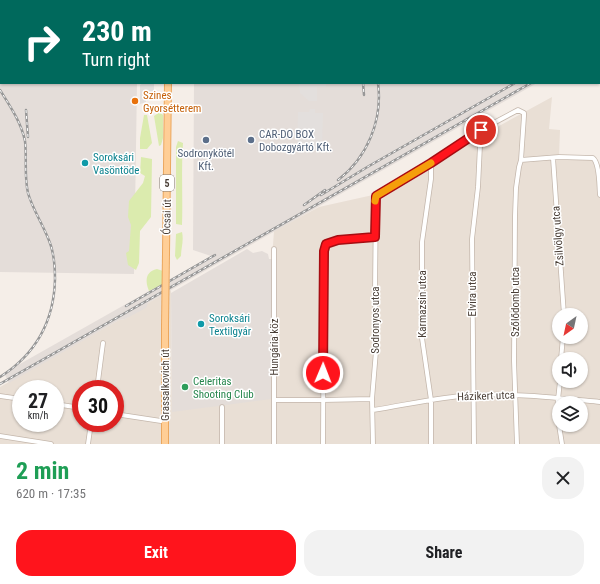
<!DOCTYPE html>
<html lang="en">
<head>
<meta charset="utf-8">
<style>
	:root { --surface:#fff; --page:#f2f2f2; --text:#202124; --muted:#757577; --accent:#ff141c }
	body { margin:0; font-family:"Roboto Condensed",sans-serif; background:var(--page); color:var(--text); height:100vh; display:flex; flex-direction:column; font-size:15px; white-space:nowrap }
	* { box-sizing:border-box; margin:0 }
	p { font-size:13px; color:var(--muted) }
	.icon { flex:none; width:22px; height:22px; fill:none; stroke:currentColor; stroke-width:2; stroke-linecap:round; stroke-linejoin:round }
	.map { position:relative; height:444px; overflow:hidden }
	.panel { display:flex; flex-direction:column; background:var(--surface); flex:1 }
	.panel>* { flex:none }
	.guide { position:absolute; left:0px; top:0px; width:600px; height:84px; box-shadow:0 1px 3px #0004; background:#00695c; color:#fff; overflow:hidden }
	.needle { width:26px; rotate:213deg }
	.tools { position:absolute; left:552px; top:308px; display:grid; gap:8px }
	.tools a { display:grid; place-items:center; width:36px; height:36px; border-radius:50%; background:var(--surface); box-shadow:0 1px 3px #0004; font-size:20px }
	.speed { position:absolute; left:12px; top:380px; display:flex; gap:8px; font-size:20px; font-weight:700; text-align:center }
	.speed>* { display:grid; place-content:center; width:52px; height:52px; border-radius:50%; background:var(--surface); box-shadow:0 1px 3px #0004; line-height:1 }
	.speed small { font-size:10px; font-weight:400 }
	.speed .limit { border:6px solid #d22; background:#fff; color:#111 }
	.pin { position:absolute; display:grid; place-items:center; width:34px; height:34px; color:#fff; margin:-17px; border:2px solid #fff; border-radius:50%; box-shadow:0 1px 4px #0007 }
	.me { position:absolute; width:44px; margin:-22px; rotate:1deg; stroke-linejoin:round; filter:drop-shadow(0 0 3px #0008) }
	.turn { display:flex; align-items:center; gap:14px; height:84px; padding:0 16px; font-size:18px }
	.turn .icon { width:52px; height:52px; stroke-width:2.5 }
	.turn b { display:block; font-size:28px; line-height:34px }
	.round { display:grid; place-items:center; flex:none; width:42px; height:42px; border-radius:16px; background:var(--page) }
	.summary { display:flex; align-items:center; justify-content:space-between; height:68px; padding:0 16px }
	h1 { font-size:24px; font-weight:700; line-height:30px; color:#1e9e55 }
	.primary-button { display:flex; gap:8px; margin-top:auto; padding:8px 16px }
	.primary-button a { flex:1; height:46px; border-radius:16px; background:var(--accent); color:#fff; font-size:16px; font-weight:700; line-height:46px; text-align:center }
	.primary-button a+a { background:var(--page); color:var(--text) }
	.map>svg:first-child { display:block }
	.residential { fill:#e9dfd5; fill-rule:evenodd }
	.industrial { fill:#e4ddd9 }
	.green { fill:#dbebae }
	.parking { fill:#e3dfdd }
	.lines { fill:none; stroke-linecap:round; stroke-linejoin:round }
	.street-casing { stroke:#c4b7ac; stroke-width:5.5 }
	.primary-casing { stroke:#eba75f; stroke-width:8 }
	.street { stroke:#fff; stroke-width:4 }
	.primary { stroke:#ffce96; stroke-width:6 }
	.rail-casing { stroke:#979797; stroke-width:2.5 }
	.rail { stroke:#fff; stroke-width:1; stroke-dasharray:3; stroke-linecap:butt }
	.primary-bridge-casing { stroke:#eba75f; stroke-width:8; stroke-linecap:butt }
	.primary-bridge { stroke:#ffce96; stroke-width:6 }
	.route-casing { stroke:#a60d12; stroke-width:10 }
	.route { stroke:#ff141c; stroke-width:7 }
	.slow { stroke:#f59e0b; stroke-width:7 }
	.food-dot { fill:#e8710a; stroke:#fff; stroke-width:1.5 }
	.service-dot { fill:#5c6f8a; stroke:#fff; stroke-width:1.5 }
	.culture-dot { fill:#0f9aa8; stroke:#fff; stroke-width:1.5 }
	.leisure-dot { fill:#2e9e5b; stroke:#fff; stroke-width:1.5 }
	.labels { text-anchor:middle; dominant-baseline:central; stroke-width:3; stroke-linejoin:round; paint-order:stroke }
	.shield { fill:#fff; stroke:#807872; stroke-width:1 }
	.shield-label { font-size:10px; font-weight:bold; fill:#493e36 }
	.food-label { font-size:11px; fill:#c56008; stroke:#fff; text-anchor:start }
	.service-label { font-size:11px; fill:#4e5e75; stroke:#fff; text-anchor:start }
	.culture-label { font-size:11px; fill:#0d838f; stroke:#fff; text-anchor:start }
	.street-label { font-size:11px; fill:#493e36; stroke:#fff }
	.leisure-label { font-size:11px; fill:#27864d; stroke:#fff; text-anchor:start }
</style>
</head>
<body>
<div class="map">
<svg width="600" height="444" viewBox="0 0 600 444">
	<rect width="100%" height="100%" fill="#f5eee8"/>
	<path class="residential" d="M 552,97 L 549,129 L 560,130 L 559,157 L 589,158 L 596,161 L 600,167 L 600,444 L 0,444 L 0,387 L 119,320 L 125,319 L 148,303 L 171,290 L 172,412 L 272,259 L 274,231 L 319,207 L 373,195 ZM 559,315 L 581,315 L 581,337 L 559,337 ZM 559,359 L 581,359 L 581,381 L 559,381 ZM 21,389 L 55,389 L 55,423 L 21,423 ZM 81,389 L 115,389 L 115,423 L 81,423 ZM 559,403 L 581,403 L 581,425 L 559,425 Z"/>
	<path class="industrial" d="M 0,0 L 133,0 L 133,1 L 1,1 L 1,83 L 137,83 L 134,274 L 0,272 Z
		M 192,0 L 600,0 L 600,47 L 599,48 L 599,1 Z
		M 194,83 L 537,83 L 148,303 L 146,308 L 125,319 L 119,320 L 9,383 L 4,373 L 211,256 L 193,250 Z
		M 247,249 L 253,253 L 262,251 L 268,254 L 269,259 L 272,259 L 271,399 L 172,412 L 171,293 Z"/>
	<path class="green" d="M 160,112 L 163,115 L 163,138 L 161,145 L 159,146 L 154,116 Z
		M 144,115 L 147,115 L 152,143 L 147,149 L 140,149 L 140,138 Z
		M 178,141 L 183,143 C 181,170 183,197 182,225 L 176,224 L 176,147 Z
		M 141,157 L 152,159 L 151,217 L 140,231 L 139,263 L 136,270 L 128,265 L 126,253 L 129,251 L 131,225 L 128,217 L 129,201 L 143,183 L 145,176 L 140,173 Z
		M 182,232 C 184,241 181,248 181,256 L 177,260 L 175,256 L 176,234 Z
		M 157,269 L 163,271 L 163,284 L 149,291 C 145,281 145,272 157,269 Z"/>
	<path class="parking" d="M 143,83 L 154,83 L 154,94 L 146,94 L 146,102 L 140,104 L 140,85 Z
		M 299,83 L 326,83 L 326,87 L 317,87 L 317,101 L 309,101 L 300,93 Z
		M 310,109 L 315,109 L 315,113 L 323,113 L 322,147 L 314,151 L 297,150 L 298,112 L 309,112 Z"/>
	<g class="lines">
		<defs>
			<path id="street" d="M 553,158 L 564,315
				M 521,160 L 559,157 L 593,158 C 600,164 599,186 600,195
				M 431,163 L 431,179 L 422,242 L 422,338 L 431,400 L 431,444
				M 561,359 L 563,337
				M 97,389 L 103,343
				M 0,396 L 21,399
				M 274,400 L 323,400 L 372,399
				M 55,404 L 81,408
				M 373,410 C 406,405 439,397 472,395 C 515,393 558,398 600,402
				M 115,414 L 161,421
				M 559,425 L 557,409 L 560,381
				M 559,425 L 562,444
				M 0,436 L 51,444
				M 88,444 L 91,423
				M 222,444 L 222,407
				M 274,444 L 274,249
				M 323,444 L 324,251 L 326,244 L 339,240 L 375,237
				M 373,444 L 372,399 L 376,351 L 375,292 L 376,196 L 431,163 L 476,133 L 481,130 L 484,130
				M 474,444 L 472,239 L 478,187 L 480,145 L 484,130 L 488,126 L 518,110 L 524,113 L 524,116 L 521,160 L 519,167 L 516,188 L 515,216 L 514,361 L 517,444"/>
			<path id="primary" d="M 165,0 L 166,1
				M 166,253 L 168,83
				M 165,444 L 165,326"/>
		</defs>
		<use href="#street" class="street-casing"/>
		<use href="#primary" class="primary-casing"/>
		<use href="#street" class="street"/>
		<use href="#primary" class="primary"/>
		<defs>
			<path id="rail" d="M 360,0 L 360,1
				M 3,1 L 3,0
				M 515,1 L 516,0
				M 542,1 L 544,0
				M 553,1 L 554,0
				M 567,1 L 569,0
				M 577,1 L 579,0
				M 0,17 L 1,12
				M 599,35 L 600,35
				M 599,44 L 600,44
				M 363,83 L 364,95
				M 0,90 C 10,106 21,122 25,141 C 27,158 24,176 28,193 C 33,211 45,227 51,246 C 54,256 55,268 55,279 C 54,322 36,354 0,377
				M 26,110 L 28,137
				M 338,180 C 367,158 383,120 378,83
				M 321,195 L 369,166 L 515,83
				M 304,205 L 325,190
				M 126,306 L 215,255
				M 0,384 L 531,83"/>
		</defs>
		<use href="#rail" class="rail-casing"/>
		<use href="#rail" class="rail"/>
		<defs>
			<path id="primary-bridge" d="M 165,326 L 166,253"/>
		</defs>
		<use href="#primary-bridge" class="primary-bridge-casing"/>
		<use href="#primary-bridge" class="primary-bridge"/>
	</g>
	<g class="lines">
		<defs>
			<path id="route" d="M 323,373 L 324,251 L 326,244 L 338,240 L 375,237 L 376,196 L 431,163 L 481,130"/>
		</defs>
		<use href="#route" class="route-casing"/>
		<use href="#route" class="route"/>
		<path class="slow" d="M 375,201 L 376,196 L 431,163"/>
	</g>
	<circle class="food-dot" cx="135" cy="101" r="4"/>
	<g class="service-dot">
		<circle cx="206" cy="140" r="4"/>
		<circle cx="251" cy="140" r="4"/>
	</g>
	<g class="culture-dot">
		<circle cx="85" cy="163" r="4"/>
		<circle cx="201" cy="324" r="4"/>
	</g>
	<circle class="leisure-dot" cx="185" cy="387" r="4"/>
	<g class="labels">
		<rect class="shield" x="160" y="175" width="14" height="16" rx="3"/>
		<g class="shield-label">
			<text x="167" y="183">5</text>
		</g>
		<g class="food-label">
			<text x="143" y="95">Szines<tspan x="143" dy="13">Gyorsétterem</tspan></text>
		</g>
		<g class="service-label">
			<text x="259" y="134">CAR-DO BOX<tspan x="259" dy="13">Dobozgyártó Kft.</tspan></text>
			<text x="206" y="153" text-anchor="middle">Sodronykötél<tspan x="206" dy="13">Kft.</tspan></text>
		</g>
		<g class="culture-label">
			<text x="93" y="157">Soroksári<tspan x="93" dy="13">Vasöntöde</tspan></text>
			<text x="209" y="318">Soroksári<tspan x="209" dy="13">Textilgyár</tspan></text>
		</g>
		<g class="street-label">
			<text transform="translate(167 217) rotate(-89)">Ócsai út</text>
			<text transform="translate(558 236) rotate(-94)">Zsilvölgy utca</text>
			<text transform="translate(472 294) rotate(-90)">Elvira utca</text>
			<text transform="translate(515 302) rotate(-90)">Szőlődomb utca</text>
			<text transform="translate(422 304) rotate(-90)">Karmazsin utca</text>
			<text transform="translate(375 320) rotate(-90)">Sodronyos utca</text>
			<text transform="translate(274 347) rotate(-90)">Hungária köz</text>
			<text transform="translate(165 385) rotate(-90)">Grassalkovich út</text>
			<text transform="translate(486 396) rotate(-2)">Házikert utca</text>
		</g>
		<g class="leisure-label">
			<text x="193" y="381">Celeritas<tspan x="193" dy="13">Shooting Club</tspan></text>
		</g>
	</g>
</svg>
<div class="tools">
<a><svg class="needle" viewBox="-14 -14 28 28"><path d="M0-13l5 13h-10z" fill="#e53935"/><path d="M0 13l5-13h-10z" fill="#757577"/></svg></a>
<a><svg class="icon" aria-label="sound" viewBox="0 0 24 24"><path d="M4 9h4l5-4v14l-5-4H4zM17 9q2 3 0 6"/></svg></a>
<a><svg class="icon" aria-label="layers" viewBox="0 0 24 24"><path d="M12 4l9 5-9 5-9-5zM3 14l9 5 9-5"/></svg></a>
</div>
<div class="speed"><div>27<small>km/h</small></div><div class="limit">30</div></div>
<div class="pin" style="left:481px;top:130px;background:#d93025"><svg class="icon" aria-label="arrive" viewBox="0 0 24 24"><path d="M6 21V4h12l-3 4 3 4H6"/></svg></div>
<svg class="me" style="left:323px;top:373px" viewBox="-20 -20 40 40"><circle r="17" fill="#ff141c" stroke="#fff" stroke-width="3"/><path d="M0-11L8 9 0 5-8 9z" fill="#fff"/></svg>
<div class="guide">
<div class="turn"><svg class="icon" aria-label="right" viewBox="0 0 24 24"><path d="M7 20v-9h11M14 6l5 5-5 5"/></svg><div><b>230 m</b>Turn right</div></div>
</div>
</div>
<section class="panel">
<div class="summary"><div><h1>2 min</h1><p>620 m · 17:35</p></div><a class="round"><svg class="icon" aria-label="close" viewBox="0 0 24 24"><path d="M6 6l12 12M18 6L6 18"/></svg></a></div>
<div class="primary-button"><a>Exit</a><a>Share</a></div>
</section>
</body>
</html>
